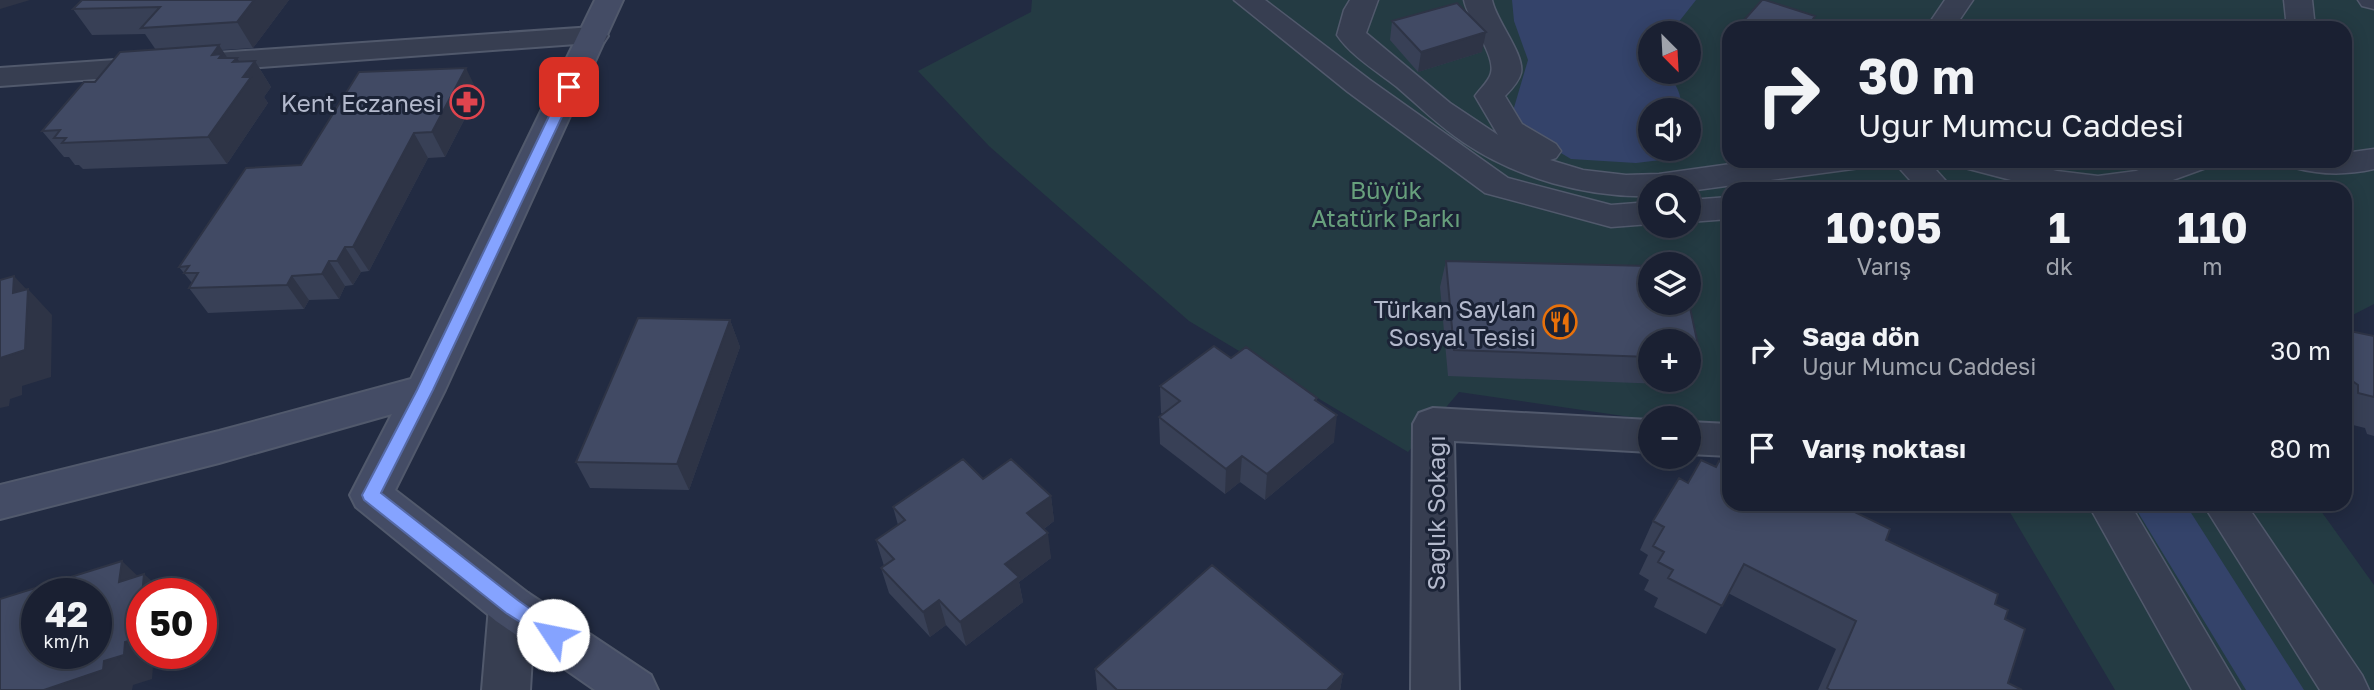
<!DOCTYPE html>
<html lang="tr">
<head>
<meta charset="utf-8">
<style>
	:root { --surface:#1a2032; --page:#272d3e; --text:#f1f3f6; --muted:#9fa3ac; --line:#383e4d }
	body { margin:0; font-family:"Golos Text",sans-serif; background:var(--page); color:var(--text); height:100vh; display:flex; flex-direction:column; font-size:26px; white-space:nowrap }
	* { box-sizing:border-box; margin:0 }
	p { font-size:23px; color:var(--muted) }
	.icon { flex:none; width:38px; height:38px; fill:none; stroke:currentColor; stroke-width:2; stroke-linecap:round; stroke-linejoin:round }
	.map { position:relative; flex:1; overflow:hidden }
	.panel { position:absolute; left:1722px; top:182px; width:630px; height:329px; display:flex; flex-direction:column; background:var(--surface); border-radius:21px; box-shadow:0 4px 18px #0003,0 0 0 2px var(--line) }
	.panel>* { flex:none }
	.banner { position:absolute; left:1722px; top:21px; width:630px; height:147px; border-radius:21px; box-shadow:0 4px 18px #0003,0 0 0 2px var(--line); background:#1a2032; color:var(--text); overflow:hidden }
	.needle { width:46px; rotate:156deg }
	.tools { position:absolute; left:1638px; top:21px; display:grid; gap:14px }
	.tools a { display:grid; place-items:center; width:63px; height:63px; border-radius:50%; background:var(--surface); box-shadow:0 4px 18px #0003,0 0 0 2px var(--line); font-size:35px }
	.speed { position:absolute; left:21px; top:578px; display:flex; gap:14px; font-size:35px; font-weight:700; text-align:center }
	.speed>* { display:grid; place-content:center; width:91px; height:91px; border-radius:50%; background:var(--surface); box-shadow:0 4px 18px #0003,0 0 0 2px var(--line); line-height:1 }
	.speed small { font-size:18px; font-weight:400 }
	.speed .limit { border:10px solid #d22; background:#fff; color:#111 }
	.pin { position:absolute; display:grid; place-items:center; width:60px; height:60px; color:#fff; margin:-30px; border-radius:14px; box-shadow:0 4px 10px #0006 }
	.me { position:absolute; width:77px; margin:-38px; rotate:304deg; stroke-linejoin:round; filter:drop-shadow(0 0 5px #0008) }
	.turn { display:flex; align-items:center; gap:24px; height:147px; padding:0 21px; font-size:32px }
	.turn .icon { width:91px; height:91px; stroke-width:2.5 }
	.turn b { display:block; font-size:49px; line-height:60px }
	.eta { display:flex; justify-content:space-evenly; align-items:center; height:119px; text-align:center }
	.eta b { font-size:42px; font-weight:700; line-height:49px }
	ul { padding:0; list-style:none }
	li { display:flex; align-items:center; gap:21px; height:98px; padding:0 21px }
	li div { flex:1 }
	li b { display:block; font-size:26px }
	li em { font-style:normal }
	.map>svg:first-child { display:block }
	.green { fill:#243b43; fill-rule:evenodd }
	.water { fill:#34436a }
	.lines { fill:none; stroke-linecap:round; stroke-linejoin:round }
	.pedestrian-casing { stroke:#51596c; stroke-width:3 }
	.minor-casing { stroke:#51596c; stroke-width:4 }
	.secondary-casing { stroke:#51596c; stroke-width:4 }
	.pedestrian { fill:#373e51; fill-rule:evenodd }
	.minor { fill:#373e51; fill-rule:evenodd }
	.secondary { fill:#444c65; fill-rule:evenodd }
	.wall { fill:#384056; fill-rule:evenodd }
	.shaded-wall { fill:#2e3446 }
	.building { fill:#414a64; stroke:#2e3446; stroke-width:2; fill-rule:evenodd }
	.route { fill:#85a3ff; stroke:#566aa6; stroke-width:2 }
	.labels { text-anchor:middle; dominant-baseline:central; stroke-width:6; stroke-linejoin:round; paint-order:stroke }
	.poi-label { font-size:24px; fill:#b3b9cc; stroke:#1b2336; text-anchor:end }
	.park-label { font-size:24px; fill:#679f7c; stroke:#1b2336 }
	.street-label { font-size:24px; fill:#b3b9cc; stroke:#1b2336 }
</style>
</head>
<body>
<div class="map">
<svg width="2374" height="690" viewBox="0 0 2374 690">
	<rect width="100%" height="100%" fill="#222b42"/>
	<path class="green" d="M 1032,0 L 2374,0 L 2374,304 L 2345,319 L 2345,189 L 1729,189 L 1729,424 L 1689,421 L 1689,418 L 1644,419 L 1459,392 L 1408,452 L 1189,321 L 989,146 L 918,71 L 1031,12 ZM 1729,28 L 2345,28 L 2345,161 L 1729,161 ZM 1650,33 L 1689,33 L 1689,72 L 1650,72 ZM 1650,110 L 1689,110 L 1689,149 L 1650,149 ZM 1650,187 L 1689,187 L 1689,226 L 1650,226 ZM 1650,264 L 1689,264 L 1689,303 L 1650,303 ZM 1650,341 L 1689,341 L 1689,380 L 1650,380 Z
		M 2005,504 L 2316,504 L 2374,585 L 2374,690 L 2115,690 Z"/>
	<path class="water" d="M 1512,0 L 1696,0 L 1670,33 L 1650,33 L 1650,72 L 1665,72 C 1677,84 1681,93 1682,110 L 1650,110 L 1650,149 L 1674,149 L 1661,160 L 1636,163 L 1571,159 L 1522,130 L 1513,111 L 1528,60 L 1514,21 Z
		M 2133,504 L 2186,505 L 2304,690 L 2246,690 Z"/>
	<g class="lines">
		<defs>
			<path id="pedestrian" d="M 1234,0 L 1265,0 L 1370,80 L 1508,178 L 1611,205 L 1650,202 L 1650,224 L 1611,227 L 1485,193 L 1348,92 Z
				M 1350,0 L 1378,0 L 1366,33 L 1450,103 L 1498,135 L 1475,96 C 1480,89 1489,81 1491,73 C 1496,55 1468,21 1464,0 L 1492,0 C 1496,21 1525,54 1521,73 C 1519,81 1511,90 1505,96 L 1522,124 L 1556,144 L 1561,151 L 1556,158 L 1550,160 L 1583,170 L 1626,175 L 1659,174 L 1752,161 L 1865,161 L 1860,168 L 1689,191 L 1689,187 L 1650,187 L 1650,196 C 1587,198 1516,178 1463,142 C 1439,126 1419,106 1397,87 C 1378,72 1351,56 1337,35 L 1344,10 Z
				M 1945,0 L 1973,0 L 1954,28 L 1926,28 Z
				M 2284,0 L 2312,0 L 2315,28 L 2287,28 Z
				M 2358,0 L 2374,0 L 2374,9 L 2362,6 Z
				M 2374,149 L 2374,169 C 2348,175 2321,175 2295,168 L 2290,161 L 2345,161 L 2345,153 Z
				M 1893,161 L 1928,161 L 1953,189 L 1918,189 Z
				M 1960,161 L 2017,161 L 2057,171 L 2098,176 L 2136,171 L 2164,161 L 2211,161 L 2206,168 L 2148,189 L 2045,189 L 1965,168 Z
				M 1729,197 L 1729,219 L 1689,222 L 1689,200 Z
				M 2088,504 L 2130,504 L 2240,690 L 2192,690 Z
				M 2203,504 L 2246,504 L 2362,675 L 2369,690 L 2320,690 Z"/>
			<path id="minor" d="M 593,27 L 604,30 L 608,36 L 604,42 L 0,86 L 0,68 Z
				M 1433,408 L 1650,420 L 1650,452 L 1454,441 L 1459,690 L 1411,690 L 1413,424 L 1419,413 Z
				M 1689,422 L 1729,424 L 1729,456 L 1689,454 Z
				M 512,587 L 528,593 L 535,607 L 530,690 L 482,690 L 489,607 L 496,593 Z"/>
			<path id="secondary" d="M 595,0 L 623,0 L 445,390 L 395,490 L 528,593 L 651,675 L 658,690 L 595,690 L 496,621 L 356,507 L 350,495 L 392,414 L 219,463 L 0,519 L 0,485 L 219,431 L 411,379 Z"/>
		</defs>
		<use href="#pedestrian" class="pedestrian-casing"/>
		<use href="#minor" class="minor-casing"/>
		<use href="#secondary" class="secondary-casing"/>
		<use href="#pedestrian" class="pedestrian"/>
		<use href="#minor" class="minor"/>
		<use href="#secondary" class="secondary"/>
	</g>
	<path class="wall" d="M 289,0 L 253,48 L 222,50 L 227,58 L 240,62 L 255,61 L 271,87 L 264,97 L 268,103 L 227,164 L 83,169 L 79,165 L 75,165 L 69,157 L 64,157 L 42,131 L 95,82 L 156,50 L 145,34 L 92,35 L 73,9 Z
		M 1392,21 L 1482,52 L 1418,72 L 1390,40 Z
		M 1729,37 L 1729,61 L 1721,58 Z
		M 478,93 L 445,157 L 428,158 L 369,271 L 361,272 L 353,285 L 345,286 L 339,299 L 309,300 L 304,309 L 208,313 L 189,288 L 192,283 L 179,267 L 301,165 Z
		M 1446,261 L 1650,266 L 1650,303 L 1689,303 L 1701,359 L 1690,385 L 1448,376 L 1440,287 ZM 1650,341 L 1689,341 L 1689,380 L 1650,380 Z
		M 730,320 L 740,347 L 689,490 L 590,488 L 576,462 Z
		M 2345,330 L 2374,336 L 2374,436 L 2367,434 L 2365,428 L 2345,423 Z
		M 1231,358 L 1317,398 L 1317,401 L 1334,442 L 1265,500 L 1240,482 L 1225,494 L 1160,444 L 1159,417 L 1163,414 L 1161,413 L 1160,386 Z
		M 983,479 L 1051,496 L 1054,521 L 1044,529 L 1051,558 L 1019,582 L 1023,602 L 966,646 L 946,625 L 930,637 L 889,593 L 881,568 L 884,566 L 876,540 L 898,525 L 893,507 Z
		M 1688,483 L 1886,540 L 1995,604 L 2005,619 L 2008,683 L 2022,690 L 1818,690 L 1836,649 L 1728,593 L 1706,634 L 1654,607 L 1658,598 L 1644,590 L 1649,580 L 1639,574 L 1648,555 L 1640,550 L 1653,521 Z
		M 1095,669 L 1343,674 L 1340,690 L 1097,690 Z"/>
	<path class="shaded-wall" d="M 0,0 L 30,0 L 0,9 Z
		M 254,0 L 289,0 L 253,48 L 237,22 Z
		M 1486,32 L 1482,52 L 1418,72 L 1421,52 Z
		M 219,45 L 236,71 L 212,55 Z
		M 237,58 L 247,73 L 255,61 L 271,87 L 264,97 L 268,103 L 227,164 L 208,137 L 233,62 Z
		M 466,68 L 478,93 L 445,157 L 432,132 Z
		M 414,133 L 428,158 L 369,271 L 353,247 Z
		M 345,247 L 361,272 L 353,285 L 337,261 Z
		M 329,261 L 345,286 L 339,299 L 322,274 Z
		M 14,276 L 28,291 L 28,289 L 52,315 L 51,377 L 22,386 L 22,395 L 10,399 L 9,406 L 0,408 L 0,358 L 13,293 Z
		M 292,276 L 309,300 L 304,309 L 287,285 Z
		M 730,320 L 740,347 L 689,490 L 677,464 Z
		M 1337,415 L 1334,442 L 1265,500 L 1267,474 Z
		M 1242,456 L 1240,482 L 1225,494 L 1226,469 Z
		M 1051,496 L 1054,521 L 1031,539 L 1027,513 Z
		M 1048,533 L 1051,558 L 1019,582 L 1023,602 L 966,646 L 960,622 L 1005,564 Z
		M 122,561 L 144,582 L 144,574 L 165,593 L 142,593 L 142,653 L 166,653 L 165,662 L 153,666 L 152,679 L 133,685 L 132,690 L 44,690 L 119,582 Z
		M 939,600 L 946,625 L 930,637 L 923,612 Z
		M 1343,674 L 1340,690 L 1327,690 Z"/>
	<path class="building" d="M 82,0 L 254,0 L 237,22 L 141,28 L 160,7 L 73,9 Z
		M 1762,0 L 1765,0 L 1815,16 L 1807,28 L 1737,28 Z
		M 1457,3 L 1486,32 L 1421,52 L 1392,21 Z
		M 219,45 L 212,55 L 222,54 L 219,58 L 237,58 L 233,62 L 255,61 L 243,77 L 251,77 L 208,137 L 62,143 L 66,138 L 54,138 L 60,130 L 42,131 L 84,82 L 95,82 L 120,52 Z
		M 466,68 L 432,132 L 414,133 L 353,247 L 345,247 L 337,261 L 329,261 L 322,274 L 292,276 L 287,285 L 189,288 L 198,273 L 184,273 L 189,266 L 179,267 L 246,168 L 301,165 L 359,72 Z
		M 1446,261 L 1650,266 L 1650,303 L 1689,303 L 1701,359 L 1689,358 L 1689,341 L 1650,341 L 1650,357 L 1454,350 Z
		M 14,276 L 13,293 L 28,289 L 25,350 L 0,358 L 0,280 Z
		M 638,318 L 730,320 L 677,464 L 576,462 Z
		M 2345,330 L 2374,336 L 2374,397 L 2358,393 L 2358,385 L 2348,378 L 2345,350 L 2349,349 Z
		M 1214,346 L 1231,358 L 1246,347 L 1317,398 L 1315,400 L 1337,415 L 1267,474 L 1242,456 L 1226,469 L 1159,417 L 1180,401 L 1160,386 Z
		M 963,459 L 983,479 L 1011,459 L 1051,496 L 1027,513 L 1048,533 L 1005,564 L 1019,577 L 960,622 L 939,600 L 923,612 L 881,568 L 894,559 L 876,540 L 905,520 L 893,507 Z
		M 1701,460 L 1716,467 L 1719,461 L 1729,466 L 1729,504 L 1838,504 L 1890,529 L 1886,540 L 1998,594 L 1995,604 L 2008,610 L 2005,619 L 2025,629 L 2008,683 L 2022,690 L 1830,690 L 1827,688 L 1856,621 L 1744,564 L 1722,606 L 1668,578 L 1673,570 L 1658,562 L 1664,552 L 1653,546 L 1664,527 L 1653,521 L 1679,478 L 1688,483 Z
		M 122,561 L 119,582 L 144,574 L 138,638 L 125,642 L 124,655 L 104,661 L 103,670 L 44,690 L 0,690 L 0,599 ZM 37,593 L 96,593 L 96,653 L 37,653 Z
		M 1212,565 L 1343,674 L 1327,690 L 1117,690 L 1095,669 Z"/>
	<path class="route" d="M 569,83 L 576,87 L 433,390 L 381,493 L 519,601 L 559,629 L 562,635 L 559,641 L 553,643 L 506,613 L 364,500 L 362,495 L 417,390 L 563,87 Z"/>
	<defs>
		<symbol id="pharmacy-ring" viewBox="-11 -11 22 22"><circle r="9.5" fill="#1b2336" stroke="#e0444e" stroke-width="1.5"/><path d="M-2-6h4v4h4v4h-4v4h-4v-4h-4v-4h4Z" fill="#e0444e"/></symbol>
		<symbol id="restaurant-ring" viewBox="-11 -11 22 22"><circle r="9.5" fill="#1b2336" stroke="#e8710a" stroke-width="1.5"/><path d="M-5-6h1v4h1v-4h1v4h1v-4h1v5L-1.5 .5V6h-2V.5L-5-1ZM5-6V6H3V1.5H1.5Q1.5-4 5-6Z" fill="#e8710a"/></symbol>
	</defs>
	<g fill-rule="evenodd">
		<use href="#pharmacy-ring" x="448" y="83" width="38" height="38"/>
		<use href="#restaurant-ring" x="1541" y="303" width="38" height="38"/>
	</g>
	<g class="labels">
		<g class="poi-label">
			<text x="442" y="102">Kent Eczanesi</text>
			<text x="1536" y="308">Türkan Saylan<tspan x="1536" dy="28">Sosyal Tesisi</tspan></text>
		</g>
		<g class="park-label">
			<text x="1386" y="189">Büyük<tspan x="1386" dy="28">Atatürk Parkı</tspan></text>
		</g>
		<g class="street-label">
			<text transform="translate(1435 513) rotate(-90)">Sağlık Sokağı</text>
		</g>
	</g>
</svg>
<div class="tools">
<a><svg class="needle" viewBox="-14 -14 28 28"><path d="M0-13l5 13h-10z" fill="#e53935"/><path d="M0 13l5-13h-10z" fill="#9fa3ac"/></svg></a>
<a><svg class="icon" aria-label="sound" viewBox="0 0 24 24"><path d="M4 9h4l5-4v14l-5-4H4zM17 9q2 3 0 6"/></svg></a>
<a><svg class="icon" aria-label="search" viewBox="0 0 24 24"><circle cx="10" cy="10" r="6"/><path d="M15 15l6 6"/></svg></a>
<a><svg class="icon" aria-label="layers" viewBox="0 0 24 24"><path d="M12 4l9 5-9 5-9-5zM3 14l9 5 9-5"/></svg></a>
<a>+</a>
<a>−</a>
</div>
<div class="speed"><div>42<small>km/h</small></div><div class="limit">50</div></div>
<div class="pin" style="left:569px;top:87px;background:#d93025"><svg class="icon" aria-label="arrive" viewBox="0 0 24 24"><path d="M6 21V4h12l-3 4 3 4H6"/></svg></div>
<svg class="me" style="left:553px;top:635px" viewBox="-20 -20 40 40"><circle r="19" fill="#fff"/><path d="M0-13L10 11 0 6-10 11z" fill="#85a3ff"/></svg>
<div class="banner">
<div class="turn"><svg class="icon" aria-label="right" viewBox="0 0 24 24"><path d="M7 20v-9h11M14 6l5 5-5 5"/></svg><div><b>30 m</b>Uğur Mumcu Caddesi</div></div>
</div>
<section class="panel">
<div class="eta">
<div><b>10:05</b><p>Varış</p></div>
<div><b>1</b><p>dk</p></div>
<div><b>110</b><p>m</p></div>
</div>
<ul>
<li><svg class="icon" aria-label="right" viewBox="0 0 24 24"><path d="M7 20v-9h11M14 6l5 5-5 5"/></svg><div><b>Sağa dön</b><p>Uğur Mumcu Caddesi</p></div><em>30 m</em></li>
<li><svg class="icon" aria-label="arrive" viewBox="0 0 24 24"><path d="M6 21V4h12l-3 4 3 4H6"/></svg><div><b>Varış noktası</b></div><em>80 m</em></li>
</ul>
</section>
</div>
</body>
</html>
